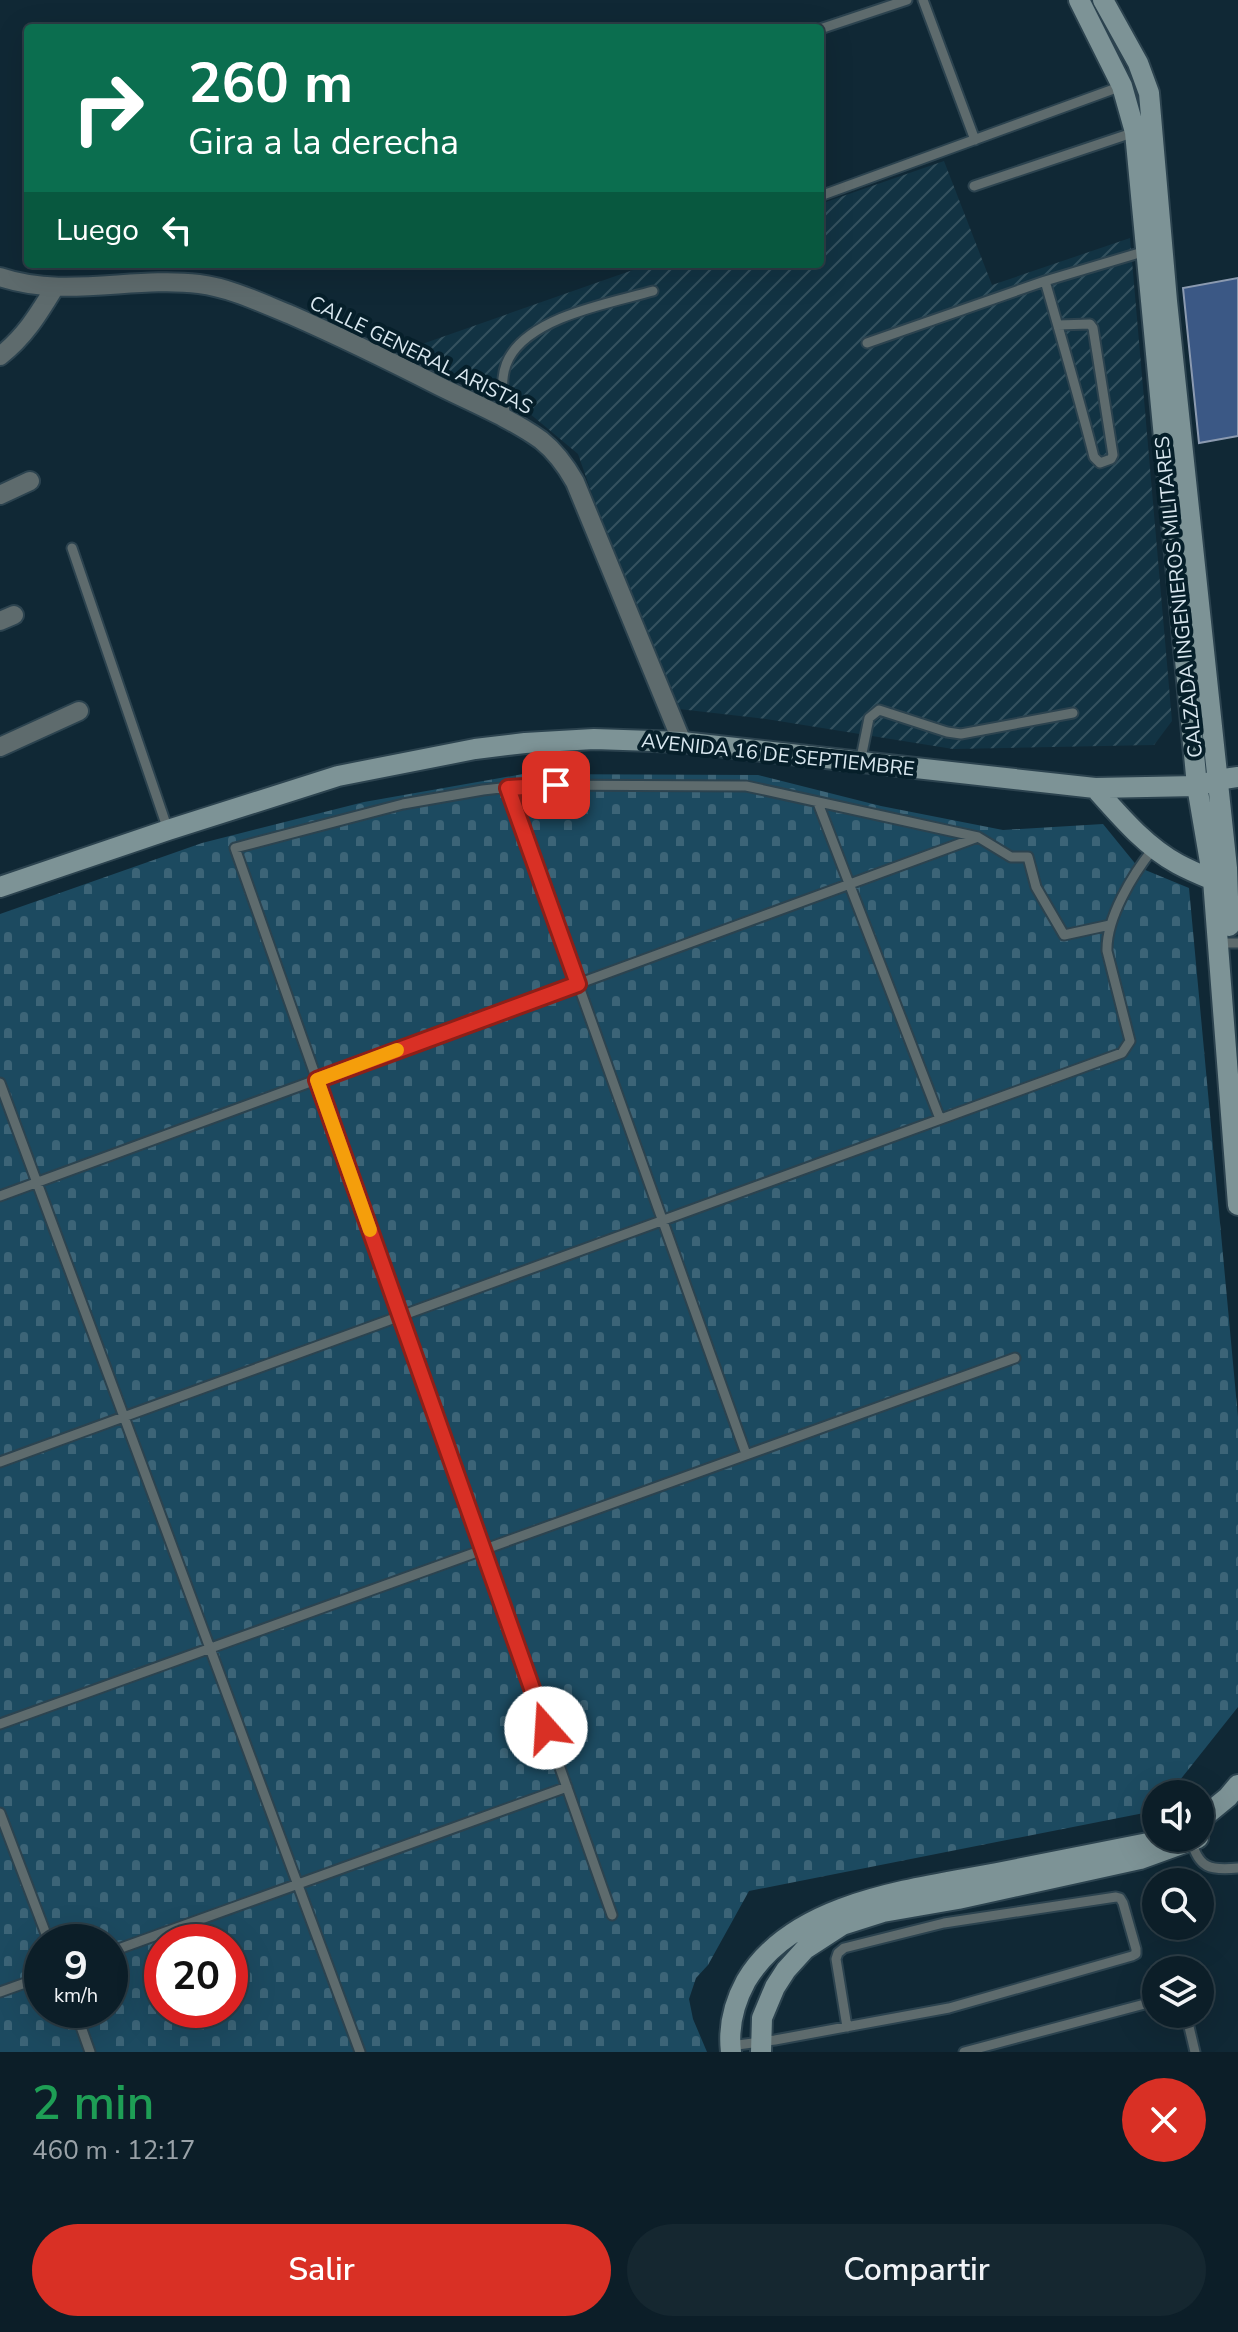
<!DOCTYPE html>
<html lang="es">
<head>
<meta charset="utf-8">
<style>
	:root { --surface:#0c1e28; --page:#152730; --text:#f1f3f6; --muted:#9aa2a8; --line:#2c3c45; --accent:#d93025 }
	body { margin:0; font-family:"Nunito Sans",sans-serif; background:var(--page); color:var(--text); height:100vh; display:flex; flex-direction:column; font-size:30px; white-space:nowrap }
	* { box-sizing:border-box; margin:0 }
	p { font-size:26px; color:var(--muted) }
	.icon { flex:none; width:44px; height:44px; fill:none; stroke:currentColor; stroke-width:2; stroke-linecap:round; stroke-linejoin:round }
	.map { position:relative; height:2052px; overflow:hidden }
	.details { display:flex; flex-direction:column; background:var(--surface); flex:1 }
	.details>* { flex:none }
	.banner { position:absolute; left:24px; top:24px; width:800px; height:244px; border-radius:8px; box-shadow:0 8px 32px #0002,0 0 0 2px var(--line); background:#0b6e4f; color:#fff; overflow:hidden }
	.buttons { position:absolute; left:1142px; top:1780px; display:grid; gap:16px }
	.buttons a { display:grid; place-items:center; width:72px; height:72px; border-radius:50%; background:var(--surface); box-shadow:0 8px 32px #0002,0 0 0 2px var(--line); font-size:40px }
	.speed { position:absolute; left:24px; top:1924px; display:flex; gap:16px; font-size:40px; font-weight:700; text-align:center }
	.speed>* { display:grid; place-content:center; width:104px; height:104px; border-radius:50%; background:var(--surface); box-shadow:0 8px 32px #0002,0 0 0 2px var(--line); line-height:1 }
	.speed small { font-size:20px; font-weight:400 }
	.speed .limit { border:12px solid #d22; background:#fff; color:#111 }
	.pin { position:absolute; display:grid; place-items:center; width:68px; height:68px; color:#fff; margin:-34px; border-radius:16px; box-shadow:0 4px 12px #0006 }
	.me { position:absolute; width:88px; margin:-44px; rotate:341deg; stroke-linejoin:round; filter:drop-shadow(0 0 6px #0008) }
	.turn { display:flex; align-items:center; gap:28px; height:168px; padding:0 32px; font-size:36px }
	.turn .icon { width:104px; height:104px; stroke-width:2.5 }
	.turn b { display:block; font-size:56px; line-height:68px }
	.then { display:flex; align-items:center; height:76px; padding:0 32px; background:#0003; gap:16px; font-size:30px }
	.round { display:grid; place-items:center; flex:none; width:84px; height:84px; border-radius:42px; background:var(--page) }
	.headline { display:flex; align-items:center; justify-content:space-between; height:136px; padding:0 32px }
	h1 { font-size:48px; font-weight:600; line-height:60px; color:#1e9e55 }
	.cta { display:flex; gap:16px; margin-top:auto; padding:16px 32px }
	.cta a { flex:1; height:92px; border-radius:48px; background:var(--accent); color:#fff; font-size:32px; font-weight:600; line-height:92px; text-align:center }
	.cta a+a { background:var(--page); color:var(--text) }
	.map>svg:first-child { display:block }
	.industrial { fill:url(#industrial-furrows) }
	.cemetery { fill:url(#cemetery-stones); fill-rule:evenodd }
	.building { fill:#3b5885; stroke:#8b9ab0; stroke-width:2 }
	.lines { fill:none; stroke-linecap:round; stroke-linejoin:round }
	.service-casing { stroke:#2c434f; stroke-width:13 }
	.minor-casing { stroke:#2c434f; stroke-width:22 }
	.secondary-casing { stroke:#2c434f; stroke-width:24 }
	.service { stroke:#5e6b6d; stroke-width:9 }
	.minor { stroke:#5e6b6d; stroke-width:18 }
	.secondary { stroke:#7d9396; stroke-width:20 }
	.route-casing { stroke:#8d1f18; stroke-width:20 }
	.route { stroke:#d93025; stroke-width:14 }
	.slow { stroke:#f59e0b; stroke-width:14 }
	.labels { text-anchor:middle; dominant-baseline:central; stroke-width:8; stroke-linejoin:round; paint-order:stroke }
	.street-label { font-size:20px; fill:#dae8f0; stroke:#061f2a }
</style>
</head>
<body>
<div class="map">
<svg width="1238" height="2052" viewBox="0 0 1238 2052">
	<defs>
		<pattern id="industrial-furrows" width="10" height="10" patternUnits="userSpaceOnUse" patternTransform="scale(2)"><rect width="10" height="10" fill="#123343"/><path d="M-1 1l2-2M0 10L10 0M9 11l2-2" fill="none" stroke="#34515e"/></pattern>
		<pattern id="cemetery-stones" width="16" height="16" patternUnits="userSpaceOnUse" patternTransform="scale(2)"><rect width="16" height="16" fill="#1c4a60"/><path d="M2 7V4a2 2 0 0 1 4 0v3zM10 15v-3a2 2 0 0 1 4 0v3z" fill="#3c6477"/></pattern>
	</defs>
	<rect width="100%" height="100%" fill="#102835"/>
	<path class="industrial" d="M 944,161 L 992,285 L 1130,238 L 1172,721 L 1154,745 L 953,749 L 766,719 L 679,709 L 640,632 L 578,454 L 523,408 L 405,350 L 650,264 L 820,264 L 820,204 Z"/>
	<path class="cemetery" d="M 523,774 L 758,775 L 881,806 L 1003,830 L 1103,824 L 1138,867 L 1189,888 L 1238,1417 L 1238,1707 L 1176,1785 L 1167,1794 L 1156,1794 L 1156,1805 L 1149,1812 L 749,1891 L 708,1965 L 696,1978 L 689,1999 L 693,2019 L 707,2052 L 0,2052 L 0,914 L 202,843 L 364,802 ZM 42,1942 L 110,1942 L 110,2010 L 42,2010 ZM 162,1942 L 230,1942 L 230,2010 L 162,2010 Z"/>
	<path class="building" d="M 1238,278 L 1238,436 L 1199,443 L 1183,288 Z"/>
	<g class="lines">
		<defs>
			<path id="service" d="M 923,0 L 975,140
				M 820,29 L 907,0
				M 974,186 L 1135,132
				M 820,196 L 1122,86
				M 1045,281 C 1062,340 1079,398 1094,457 L 1100,463 L 1111,459 L 1113,455 L 1093,328 L 1090,324 L 1058,325
				M 867,343 L 1045,281 L 1146,251
				M 506,419 C 503,399 499,376 509,358 C 532,316 611,303 653,291
				M 72,548 L 168,830
				M 860,763 L 869,718 L 879,710 L 947,732 L 961,734 L 1073,713
				M 508,788 L 746,1454
				M 818,803 L 940,1119
				M 1217,943 L 1238,943
				M 0,1083 L 360,2052
				M 0,1196 L 978,837
				M 0,1462 L 1122,1053 L 1130,1041 L 1107,951 C 1106,918 1133,874 1153,849
				M 0,1724 L 1015,1358
				M 0,1813 L 49,1942
				M 1191,1839 C 1198,1868 1210,1871 1238,1868
				M 612,1915 L 235,848 L 403,804 L 483,790 L 527,785 L 746,786 L 978,837 L 1011,857 L 1028,857 L 1036,887 L 1064,935 L 1110,925
				M 110,1952 L 567,1787
				M 0,1992 L 42,1977
				M 75,2010 L 90,2052
				M 1186,2014 L 1195,2052
				M 730,2046 L 775,2040 L 949,2008 L 1132,1956 L 1136,1954 L 1136,1949 L 1123,1903 L 1120,1898 L 1116,1897 L 944,1923 L 844,1948 L 838,1953 L 836,1959 L 847,2027
				M 964,2052 L 1156,2001"/>
			<path id="minor" d="M 0,277 C 65,299 133,276 199,284 C 231,288 261,303 291,315 C 341,337 390,361 439,386 C 473,403 510,418 541,440 C 556,452 566,466 575,482 L 682,742
				M 0,356 C 25,337 39,313 55,287
				M 0,495 L 30,481
				M 0,621 L 14,615
				M 0,747 L 79,711"/>
			<path id="secondary" d="M 1079,0 L 1122,86 L 1135,132 L 1197,786 L 1213,880 L 1238,1205
				M 1103,0 L 1138,63 L 1149,93 L 1167,301 L 1227,868 L 1229,926
				M 1095,788 C 1120,816 1145,846 1178,864 C 1189,870 1201,875 1213,880 L 1219,874
				M 0,887 L 168,830 L 338,776 L 475,749 L 525,743 L 594,739 L 682,742 L 1095,788 L 1197,786 L 1217,780 L 1238,777
				M 1200,1820 L 1228,1797 L 1238,1785
				M 731,2052 C 728,2027 734,2003 746,1981 C 793,1901 914,1889 997,1873 C 1047,1863 1097,1853 1148,1843 L 1165,1838
				M 761,2052 L 762,2018 L 775,1987 L 786,1970 L 805,1949 L 842,1925 L 883,1912 L 958,1899 L 1140,1859 L 1198,1838"/>
		</defs>
		<use href="#service" class="service-casing"/>
		<use href="#minor" class="minor-casing"/>
		<use href="#secondary" class="secondary-casing"/>
		<use href="#service" class="service"/>
		<use href="#minor" class="minor"/>
		<use href="#secondary" class="secondary"/>
	</g>
	<g class="lines">
		<defs>
			<path id="route" d="M 546,1728 L 317,1080 L 578,984 L 508,788 L 556,785"/>
		</defs>
		<use href="#route" class="route-casing"/>
		<use href="#route" class="route"/>
		<path class="slow" d="M 370,1230 L 317,1080 L 397,1050"/>
	</g>
	<g class="labels">
		<g class="street-label">
			<text transform="translate(421 355) rotate(26)">CALLE GENERAL ARISTAS</text>
			<text transform="translate(1179 597) rotate(-96)">CALZADA INGENIEROS MILITARES</text>
			<text transform="translate(778 755) rotate(6)">AVENIDA 16 DE SEPTIEMBRE</text>
		</g>
	</g>
</svg>
<div class="buttons">
<a><svg class="icon" aria-label="sound" viewBox="0 0 24 24"><path d="M4 9h4l5-4v14l-5-4H4zM17 9q2 3 0 6"/></svg></a>
<a><svg class="icon" aria-label="search" viewBox="0 0 24 24"><circle cx="10" cy="10" r="6"/><path d="M15 15l6 6"/></svg></a>
<a><svg class="icon" aria-label="layers" viewBox="0 0 24 24"><path d="M12 4l9 5-9 5-9-5zM3 14l9 5 9-5"/></svg></a>
</div>
<div class="speed"><div>9<small>km/h</small></div><div class="limit">20</div></div>
<div class="pin" style="left:556px;top:785px;background:#d93025"><svg class="icon" aria-label="arrive" viewBox="0 0 24 24"><path d="M6 21V4h12l-3 4 3 4H6"/></svg></div>
<svg class="me" style="left:546px;top:1728px" viewBox="-20 -20 40 40"><circle r="19" fill="#fff"/><path d="M0-13L10 11 0 6-10 11z" fill="#d93025"/></svg>
<div class="banner">
<div class="turn"><svg class="icon" aria-label="right" viewBox="0 0 24 24"><path d="M7 20v-9h11M14 6l5 5-5 5"/></svg><div><b>260 m</b>Gira a la derecha</div></div>
<div class="then">Luego<svg class="icon" aria-label="left" viewBox="0 0 24 24"><path d="M17 20v-9H6M10 6l-5 5 5 5"/></svg></div>
</div>
</div>
<section class="details">
<div class="headline"><div><h1>2 min</h1><p>460 m · 12:17</p></div><a class="round" style="background:#d93025;color:#fff"><svg class="icon" aria-label="close" viewBox="0 0 24 24"><path d="M6 6l12 12M18 6L6 18"/></svg></a></div>
<div class="cta"><a>Salir</a><a>Compartir</a></div>
</section>
</body>
</html>
